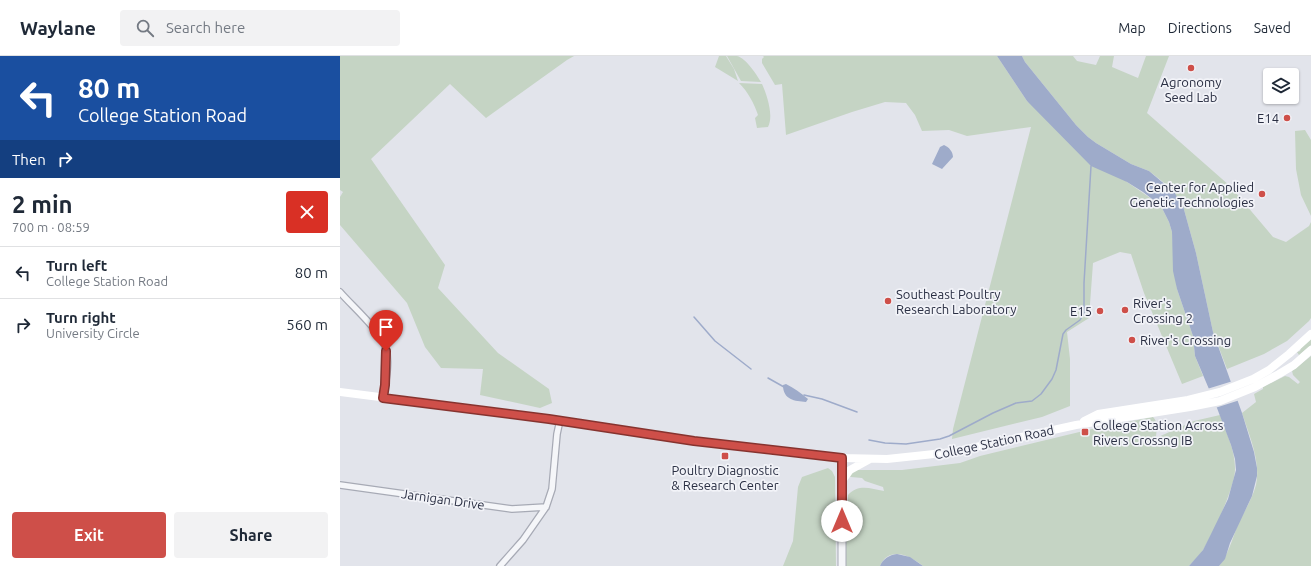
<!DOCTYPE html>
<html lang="en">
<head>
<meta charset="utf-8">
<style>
	:root { --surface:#fff; --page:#f2f2f3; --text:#1f2937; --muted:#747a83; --line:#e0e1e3; --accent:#ce4f49 }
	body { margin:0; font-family:Ubuntu,sans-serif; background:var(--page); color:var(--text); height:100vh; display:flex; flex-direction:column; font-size:15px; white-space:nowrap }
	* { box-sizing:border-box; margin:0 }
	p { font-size:13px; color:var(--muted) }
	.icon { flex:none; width:22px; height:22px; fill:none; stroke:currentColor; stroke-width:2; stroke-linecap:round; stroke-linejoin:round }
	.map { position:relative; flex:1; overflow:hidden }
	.side { display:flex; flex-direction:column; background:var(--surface); width:340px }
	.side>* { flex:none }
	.banner { background:#1a4fa0; color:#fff; overflow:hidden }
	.buttons { position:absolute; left:923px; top:12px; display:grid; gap:8px }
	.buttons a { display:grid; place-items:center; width:36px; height:36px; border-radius:4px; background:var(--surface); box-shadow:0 1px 3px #0004; font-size:20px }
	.pin { position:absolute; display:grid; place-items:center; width:34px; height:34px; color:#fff; margin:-41px -17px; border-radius:50% 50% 50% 0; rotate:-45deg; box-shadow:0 0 4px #0007 }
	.pin .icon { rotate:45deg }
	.me { position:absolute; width:44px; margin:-22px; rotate:0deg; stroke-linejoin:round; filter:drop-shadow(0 0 3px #0008) }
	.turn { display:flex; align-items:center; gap:14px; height:84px; padding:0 12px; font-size:18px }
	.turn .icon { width:52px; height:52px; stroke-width:2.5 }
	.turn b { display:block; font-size:28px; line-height:34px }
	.then { display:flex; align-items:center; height:38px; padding:0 12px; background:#0003; gap:8px; font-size:15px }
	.round { display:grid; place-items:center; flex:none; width:42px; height:42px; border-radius:4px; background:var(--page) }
	.summary { display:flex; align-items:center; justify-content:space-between; height:68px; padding:0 12px }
	h1 { font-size:24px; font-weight:700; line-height:30px }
	.primary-button { display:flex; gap:8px; margin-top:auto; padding:8px 12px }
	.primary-button a { flex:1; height:46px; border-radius:4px; background:var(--accent); color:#fff; font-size:16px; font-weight:700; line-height:46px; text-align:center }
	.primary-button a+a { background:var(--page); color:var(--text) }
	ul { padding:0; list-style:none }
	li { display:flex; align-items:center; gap:12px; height:52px; padding:0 12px; border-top:1px solid var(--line) }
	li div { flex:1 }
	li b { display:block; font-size:15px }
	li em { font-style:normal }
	header { display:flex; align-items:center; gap:24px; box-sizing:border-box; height:56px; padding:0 20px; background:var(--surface); border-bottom:1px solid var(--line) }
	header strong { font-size:19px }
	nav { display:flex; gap:22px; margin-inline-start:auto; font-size:14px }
	.search { width:280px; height:36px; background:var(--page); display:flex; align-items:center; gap:10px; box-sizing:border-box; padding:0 14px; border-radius:4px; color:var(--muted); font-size:15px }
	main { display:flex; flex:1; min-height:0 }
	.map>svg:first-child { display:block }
	.green { fill:#c5d4c4 }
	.water { fill:#9eabca }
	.pier { fill:#e2e4eb }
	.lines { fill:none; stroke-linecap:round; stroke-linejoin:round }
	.stream { stroke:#9eabca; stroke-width:1.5 }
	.minor-casing { stroke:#a7aab5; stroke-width:8 }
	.tertiary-casing { stroke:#a7aab5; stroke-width:9 }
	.minor { stroke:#f5f6f9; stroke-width:5.5 }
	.tertiary { stroke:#f5f6f9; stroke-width:7 }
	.secondary { stroke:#fff; stroke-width:8 }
	.route-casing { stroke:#86332f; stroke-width:10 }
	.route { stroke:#ce4f49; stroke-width:7 }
	.poi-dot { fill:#ce4f49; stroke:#f2f3f8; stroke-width:1.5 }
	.labels { text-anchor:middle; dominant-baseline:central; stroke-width:3.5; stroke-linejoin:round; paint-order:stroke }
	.poi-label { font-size:13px; fill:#2a2f43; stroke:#f2f3f8; text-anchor:start }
	.street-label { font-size:13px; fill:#2a2f43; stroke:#f2f3f8 }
</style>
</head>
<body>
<header>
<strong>Waylane</strong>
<div class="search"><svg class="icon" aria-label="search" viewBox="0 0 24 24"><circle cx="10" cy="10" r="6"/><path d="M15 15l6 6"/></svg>Search here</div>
<nav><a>Map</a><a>Directions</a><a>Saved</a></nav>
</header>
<main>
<section class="side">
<div class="banner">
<div class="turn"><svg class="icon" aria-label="left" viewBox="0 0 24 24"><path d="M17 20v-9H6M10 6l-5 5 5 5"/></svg><div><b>80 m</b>College Station Road</div></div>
<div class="then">Then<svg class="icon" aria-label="right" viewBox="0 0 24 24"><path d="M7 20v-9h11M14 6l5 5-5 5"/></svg></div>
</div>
<div class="summary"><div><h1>2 min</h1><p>700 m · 08:59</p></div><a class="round" style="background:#d93025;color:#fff"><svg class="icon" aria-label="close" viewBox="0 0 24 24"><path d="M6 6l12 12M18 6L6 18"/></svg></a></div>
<ul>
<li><svg class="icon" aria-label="left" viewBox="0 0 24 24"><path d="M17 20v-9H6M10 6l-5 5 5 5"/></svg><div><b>Turn left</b><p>College Station Road</p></div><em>80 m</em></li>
<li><svg class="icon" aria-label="right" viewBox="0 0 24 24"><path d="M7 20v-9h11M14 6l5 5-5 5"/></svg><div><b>Turn right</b><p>University Circle</p></div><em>560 m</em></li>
</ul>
<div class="primary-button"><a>Exit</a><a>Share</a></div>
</section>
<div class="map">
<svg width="971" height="510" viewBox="0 0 971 510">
	<rect width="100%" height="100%" fill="#e2e4eb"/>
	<path class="green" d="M 0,0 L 234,0 L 227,4 L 146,62 L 110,28 L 31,103 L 105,209 L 98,232 L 158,297 L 209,333 L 212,347 L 200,352 L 140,339 L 143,313 L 101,312 L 85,291 L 67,247 L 0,169 L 0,141 L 3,136 L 0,134 Z
		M 379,0 L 386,0 L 394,13 L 398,25 L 375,11 Z
		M 387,0 C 391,0 394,0 397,0 C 406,2 417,19 421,26 L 401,25 Z
		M 423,0 L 657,0 L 687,45 L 787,126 L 816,146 L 822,152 L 829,166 L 832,176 L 837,233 L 853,280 L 855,300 L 863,320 L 842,328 L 804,237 L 791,198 L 780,196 L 753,207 L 749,262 L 727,276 L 730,303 L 730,350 L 702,361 L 612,383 L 613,373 L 691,71 L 627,80 L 609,74 L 582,75 L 575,59 L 566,47 L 545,46 L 512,56 L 446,79 L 442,28 L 435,29 L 422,7 L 422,3 L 424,1 Z
		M 682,0 L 733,0 L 737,5 L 756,9 L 760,0 L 774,0 L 772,11 L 798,22 L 806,0 L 829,0 L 807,57 L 890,130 L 933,181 L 946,186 L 969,170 L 971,166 L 971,262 L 969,265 L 947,285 L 924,298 L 887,313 L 873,276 L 856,197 L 843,150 L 828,130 L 809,115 L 791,108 L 756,87 L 748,81 L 736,69 L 685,6 Z
		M 399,27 L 422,28 C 427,39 434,60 428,71 L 417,72 L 415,62 L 418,59 C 414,47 408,36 399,27 Z
		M 965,74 L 971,84 L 971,160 L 961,139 L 956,113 L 955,75 Z
		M 971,282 L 971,289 L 959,299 L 957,296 L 960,295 L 961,292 Z
		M 971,300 L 971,510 L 879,510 C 888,499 892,484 897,471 C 903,457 912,444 916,429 C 921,405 909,379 902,357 L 916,346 L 914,338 L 923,333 L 923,331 L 945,320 L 949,321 L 958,328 L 960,326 L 953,319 L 952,315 Z
		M 880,359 C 886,376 895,394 895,412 C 896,429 873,478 863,494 C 859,500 854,505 849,510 L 583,510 C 571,500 549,489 540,510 L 505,510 L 505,464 L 508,448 L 508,439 C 519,427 531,433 544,435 L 543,431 L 525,425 L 522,422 L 511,421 L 509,420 L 514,414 L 562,414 L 620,407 L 640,400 L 756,372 L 813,361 C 819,367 816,375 816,382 L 854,365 Z
		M 488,412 L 492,415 L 495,421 L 496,510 L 443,510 L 453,485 L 458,431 L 462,421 Z"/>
	<path class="water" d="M 657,0 L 682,0 L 685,6 L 736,69 L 748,81 L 756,87 L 791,108 L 809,115 L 834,136 L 843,150 L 856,197 L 873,276 L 902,357 L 914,396 L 917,412 L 917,420 L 912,440 L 890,487 L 885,503 L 879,510 L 849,510 L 863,494 L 871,478 L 888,443 L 896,414 L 895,403 L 891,389 L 877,352 L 855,300 L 853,280 L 837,233 L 833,215 L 832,176 L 829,166 L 822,152 L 816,146 L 803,136 L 787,126 L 751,110 L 687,45 Z
		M 604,89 C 609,91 613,96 613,101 L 602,113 L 592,108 L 600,91 Z
		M 446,328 C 454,332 461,337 468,343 L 466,346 C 455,345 443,344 443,329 Z
		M 557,498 L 570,501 L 583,510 L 540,510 C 543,503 549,499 557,498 Z"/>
	<path class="pier" d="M 893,325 L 900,344 L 875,352 L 867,333 Z"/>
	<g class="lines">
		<path class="stream" d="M 354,261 L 375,285 L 411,313
			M 428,322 L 444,331
			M 464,339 L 482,343 L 517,356
			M 529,384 L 545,387 L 566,388 L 600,383 L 609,380 L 653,357 L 676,347 L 692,345 L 701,338 L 712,323 L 716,314 L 723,278 L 726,274 L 740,264 L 744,257 L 744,227 L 751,110"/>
		<defs>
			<path id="minor" d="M 0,236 C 13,251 41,275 46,293 C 50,307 45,329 43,342
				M 0,429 L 172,453 L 206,451
				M 160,510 L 183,484 L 206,451 L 212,433 L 217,378 L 220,364"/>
			<path id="tertiary" d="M 502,510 L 502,402"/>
		</defs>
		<use href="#minor" class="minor-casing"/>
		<use href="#tertiary" class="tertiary-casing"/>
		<use href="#minor" class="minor"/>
		<use href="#tertiary" class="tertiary"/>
		<path class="secondary" d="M 0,336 L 220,364 L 354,385 L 434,395 L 502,402 L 547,403 L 613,396 L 736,369 L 850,351 L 880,345 L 915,331 L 939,318 L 954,309 L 971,294
			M 744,365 L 758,358 L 848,344 L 880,336 L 913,323 L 929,314 L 949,298 L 971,278
			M 502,425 L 510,414 L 530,403"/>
	</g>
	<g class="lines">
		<defs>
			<path id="route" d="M 46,295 L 45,329 L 43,342 L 209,363 L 354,385 L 502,402 L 502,465"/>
		</defs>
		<use href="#route" class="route-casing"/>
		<use href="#route" class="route"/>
	</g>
	<g class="poi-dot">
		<circle cx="851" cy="12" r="4"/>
		<circle cx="947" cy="62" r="4"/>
		<circle cx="922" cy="138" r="4"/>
		<circle cx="548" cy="245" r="4"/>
		<circle cx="785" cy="254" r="4"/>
		<circle cx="760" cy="255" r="4"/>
		<circle cx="792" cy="284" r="4"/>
		<rect x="741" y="372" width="8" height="8" rx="2"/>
		<rect x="381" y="396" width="8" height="8" rx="2"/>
	</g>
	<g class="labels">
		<g class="poi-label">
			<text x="851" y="26" text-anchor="middle">Agronomy<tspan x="851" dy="15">Seed Lab</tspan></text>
			<text x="939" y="62" text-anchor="end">E14</text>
			<text x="914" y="131" text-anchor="end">Center for Applied<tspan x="914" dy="15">Genetic Technologies</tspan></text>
			<text x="556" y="238">Southeast Poultry<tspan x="556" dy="15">Research Laboratory</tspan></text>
			<text x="793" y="247">River's<tspan x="793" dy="15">Crossing 2</tspan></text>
			<text x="752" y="255" text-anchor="end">E15</text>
			<text x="800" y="284">River's Crossing</text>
			<text x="753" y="369">College Station Across<tspan x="753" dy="15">Rivers Crossng IB</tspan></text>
			<text x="385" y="414" text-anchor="middle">Poultry Diagnostic<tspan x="385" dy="15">&amp; Research Center</tspan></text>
		</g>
		<g class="street-label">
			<text transform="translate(654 386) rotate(-12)">College Station Road</text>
			<text transform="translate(103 443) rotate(8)">Jarnigan Drive</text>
		</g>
	</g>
</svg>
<div class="buttons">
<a><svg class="icon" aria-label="layers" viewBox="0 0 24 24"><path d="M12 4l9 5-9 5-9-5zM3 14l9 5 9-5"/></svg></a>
</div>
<div class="pin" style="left:46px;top:295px;background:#d93025"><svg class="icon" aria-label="arrive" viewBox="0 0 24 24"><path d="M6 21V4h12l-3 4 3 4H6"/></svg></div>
<svg class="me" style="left:502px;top:465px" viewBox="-20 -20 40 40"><circle r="19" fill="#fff"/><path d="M0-13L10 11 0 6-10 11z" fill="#ce4f49"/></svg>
</div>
</main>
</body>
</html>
